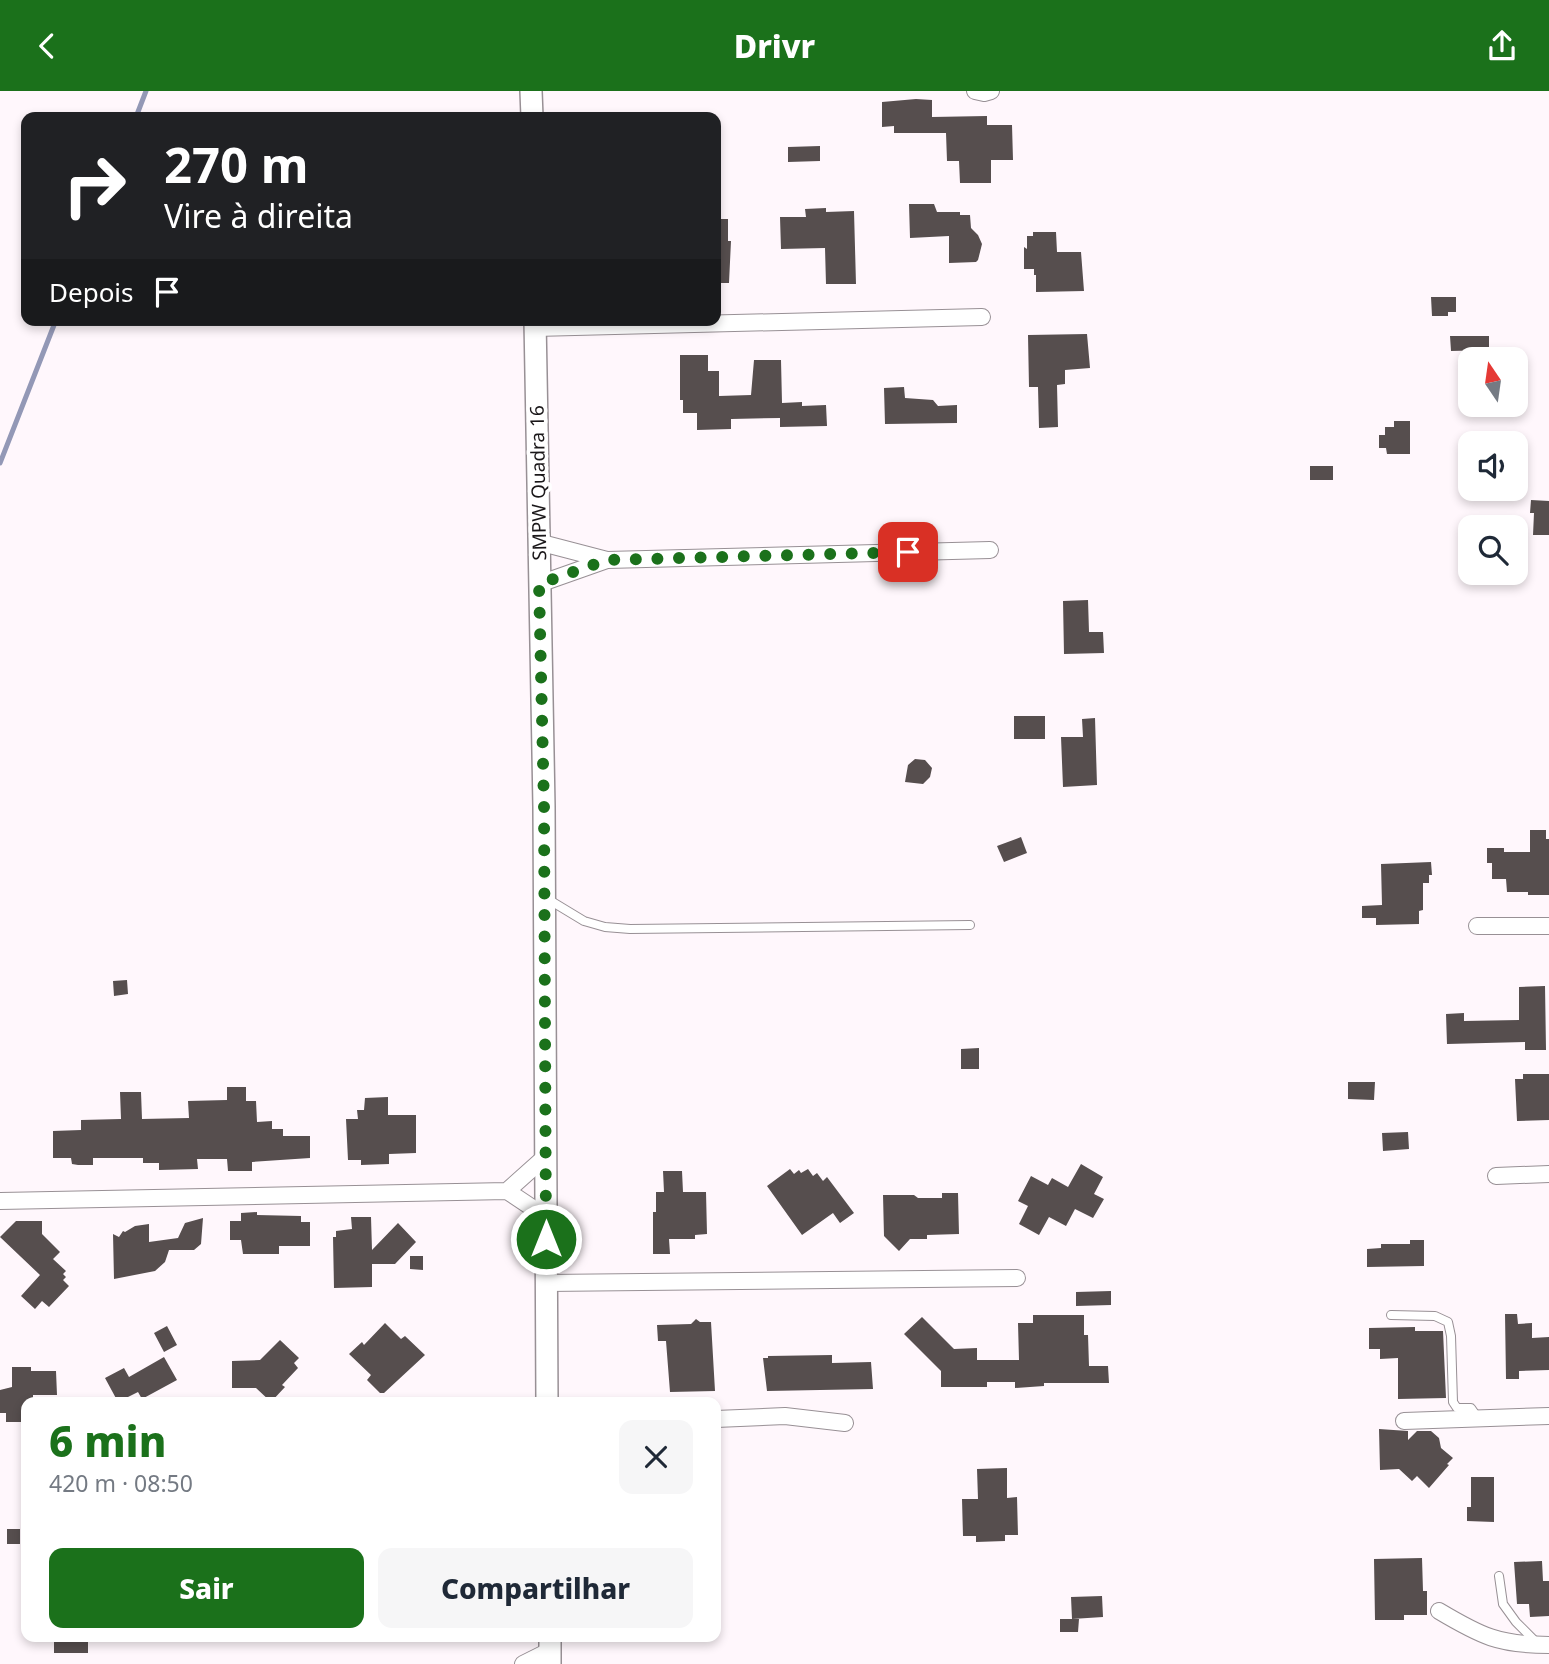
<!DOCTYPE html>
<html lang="pt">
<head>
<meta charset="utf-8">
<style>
	:root { --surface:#fff; --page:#f6f6f7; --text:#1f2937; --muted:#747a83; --accent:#1b711b }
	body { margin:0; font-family:"Noto Sans",sans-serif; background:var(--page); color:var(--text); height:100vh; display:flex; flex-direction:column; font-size:26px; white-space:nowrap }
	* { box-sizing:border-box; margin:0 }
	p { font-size:23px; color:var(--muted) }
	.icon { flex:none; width:38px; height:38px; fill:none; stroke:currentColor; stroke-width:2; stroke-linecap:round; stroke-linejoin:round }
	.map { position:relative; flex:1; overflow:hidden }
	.panel { position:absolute; left:21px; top:1306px; width:700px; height:245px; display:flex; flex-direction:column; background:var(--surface); border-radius:14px; box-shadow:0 4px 10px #0003 }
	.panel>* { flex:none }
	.hud { position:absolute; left:21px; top:21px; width:700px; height:214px; border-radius:14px; box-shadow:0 4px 10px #0003; background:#202124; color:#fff; overflow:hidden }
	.needle { width:46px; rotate:347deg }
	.fabs { position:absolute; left:1458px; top:256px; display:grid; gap:14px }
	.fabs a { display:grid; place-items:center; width:70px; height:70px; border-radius:14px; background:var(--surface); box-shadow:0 4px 10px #0003; font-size:35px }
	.pin { position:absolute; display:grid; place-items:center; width:60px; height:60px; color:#fff; margin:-30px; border-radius:14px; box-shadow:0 4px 10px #0006 }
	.me { position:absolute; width:77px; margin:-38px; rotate:0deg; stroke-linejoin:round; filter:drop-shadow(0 0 5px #0008) }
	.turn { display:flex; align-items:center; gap:24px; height:147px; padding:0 28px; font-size:32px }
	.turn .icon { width:91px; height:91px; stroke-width:2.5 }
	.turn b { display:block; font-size:49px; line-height:60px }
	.then { display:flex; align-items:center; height:66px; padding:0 28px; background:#0003; gap:14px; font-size:26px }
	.round { display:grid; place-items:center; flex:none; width:74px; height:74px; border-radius:14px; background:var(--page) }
	.overview { display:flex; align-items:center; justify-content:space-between; height:119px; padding:0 28px }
	h1 { font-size:42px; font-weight:800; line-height:52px; color:var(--accent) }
	.primary-button { display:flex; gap:14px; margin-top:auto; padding:14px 28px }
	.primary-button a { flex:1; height:80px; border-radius:14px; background:var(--accent); color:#fff; font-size:28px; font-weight:800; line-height:80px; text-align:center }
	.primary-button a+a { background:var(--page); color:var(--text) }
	header { display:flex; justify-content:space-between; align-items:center; height:91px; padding:0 28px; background:var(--accent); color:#fff; font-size:32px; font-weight:800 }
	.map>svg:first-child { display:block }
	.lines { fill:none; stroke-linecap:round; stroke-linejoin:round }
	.stream { stroke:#9398b6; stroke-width:5 }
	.building { fill:#564e4e }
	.lane-casing { stroke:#989095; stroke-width:10 }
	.street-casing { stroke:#989095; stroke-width:18 }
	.secondary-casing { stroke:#989095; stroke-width:24 }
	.lane { stroke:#fff; stroke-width:8 }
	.street { stroke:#fff; stroke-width:16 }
	.secondary { stroke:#fff; stroke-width:21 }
	.route { stroke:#1b711b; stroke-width:12; stroke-dasharray:0 21.6 }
	.labels { text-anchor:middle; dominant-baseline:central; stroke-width:7; stroke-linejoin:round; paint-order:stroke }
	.street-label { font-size:19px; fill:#1a1719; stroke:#fff }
</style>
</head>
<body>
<header><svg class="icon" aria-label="back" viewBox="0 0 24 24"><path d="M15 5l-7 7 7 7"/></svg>Drivr<svg class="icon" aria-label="share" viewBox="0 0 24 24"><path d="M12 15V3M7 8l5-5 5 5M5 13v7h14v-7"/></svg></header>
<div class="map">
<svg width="1549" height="1573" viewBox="0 0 1549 1573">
	<rect width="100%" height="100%" fill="#fff7fc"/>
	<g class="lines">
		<path class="stream" d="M 136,26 L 146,0
			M 0,372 L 56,229"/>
	</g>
	<path class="building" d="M 916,8 L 932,9 L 932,26 L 987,25 L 987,34 L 1012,34 L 1013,69 L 991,69 L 991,92 L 960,92 L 959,70 L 947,70 L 946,42 L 894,42 L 894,35 L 882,36 L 882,11 Z
		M 820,55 L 820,70 L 788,71 L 788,56 Z
		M 909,113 L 934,113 L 937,121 L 960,121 L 960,124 L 970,124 L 971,137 L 978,144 L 982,153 L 978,169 L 976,171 L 949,172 L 949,145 L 910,147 Z
		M 826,117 L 826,121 L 854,120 L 856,193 L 826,193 L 825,157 L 781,158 L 780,126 L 806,126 L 805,118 Z
		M 716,128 L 728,128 L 728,150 L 731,150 L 729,192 L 716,192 Z
		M 1033,141 L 1056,141 L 1057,161 L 1081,161 L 1084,200 L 1036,201 L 1036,184 L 1034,184 L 1034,178 L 1024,178 L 1024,156 L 1027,158 L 1027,145 L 1033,145 Z
		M 1431,206 L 1456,206 L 1456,221 L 1448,221 L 1448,225 L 1432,225 Z
		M 1087,243 L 1090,277 L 1065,279 L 1065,293 L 1057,294 L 1058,336 L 1039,337 L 1038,296 L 1029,296 L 1028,244 Z
		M 1450,245 L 1489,245 L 1489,259 L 1451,260 Z
		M 680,264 L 708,264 L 708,280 L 719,280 L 719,305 L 751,304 L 754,269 L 781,269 L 782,312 L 802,311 L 802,315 L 826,314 L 827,335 L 780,336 L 780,327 L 731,328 L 731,338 L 697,339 L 697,322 L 683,322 L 683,309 L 680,309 Z
		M 904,296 L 905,307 L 933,309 L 938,315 L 957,314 L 957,332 L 885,333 L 884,297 Z
		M 1394,330 L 1410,330 L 1410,363 L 1387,363 L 1386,357 L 1379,357 L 1379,344 L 1385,344 L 1385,336 L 1394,336 Z
		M 1310,375 L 1333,375 L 1333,389 L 1310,389 Z
		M 1531,409 L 1549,410 L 1549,444 L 1533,444 L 1534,422 L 1530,422 Z
		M 1088,509 L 1089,541 L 1103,541 L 1104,562 L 1064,563 L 1063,510 Z
		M 1014,625 L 1045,625 L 1045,648 L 1014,648 Z
		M 1095,627 L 1097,694 L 1063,696 L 1061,646 L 1083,646 L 1082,628 Z
		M 915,668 L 925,669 L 932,677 L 930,686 L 923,693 L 905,691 L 908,674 Z
		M 1530,739 L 1546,739 L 1546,748 L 1549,748 L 1549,804 L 1528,804 L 1528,801 L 1507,801 L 1506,788 L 1492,788 L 1492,772 L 1487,772 L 1487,757 L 1504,757 L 1504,761 L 1530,761 Z
		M 1021,746 L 1027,762 L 1004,771 L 997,755 Z
		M 1431,771 L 1432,784 L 1429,784 L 1429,792 L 1423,792 L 1423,819 L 1419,820 L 1419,833 L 1376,834 L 1376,827 L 1362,827 L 1362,815 L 1382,814 L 1381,773 Z
		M 127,889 L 128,903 L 114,905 L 113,890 Z
		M 1545,895 L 1546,959 L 1525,959 L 1525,951 L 1447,953 L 1446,923 L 1464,922 L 1464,930 L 1519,929 L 1519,896 Z
		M 979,957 L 979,978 L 961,978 L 961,958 Z
		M 1523,983 L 1549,983 L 1549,1029 L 1517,1030 L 1515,988 L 1523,988 Z
		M 1348,991 L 1375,991 L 1374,1009 L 1348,1008 Z
		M 227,996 L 246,996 L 246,1010 L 256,1010 L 257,1031 L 272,1030 L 272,1038 L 283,1038 L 283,1045 L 310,1045 L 310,1067 L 252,1071 L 252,1080 L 228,1080 L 227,1068 L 197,1068 L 198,1078 L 159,1079 L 159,1072 L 143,1072 L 143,1067 L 93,1067 L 93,1074 L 78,1074 L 72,1073 L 71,1067 L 53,1067 L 53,1040 L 81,1039 L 81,1029 L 121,1028 L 120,1001 L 141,1001 L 142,1028 L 189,1027 L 188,1010 L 227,1009 Z
		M 388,1006 L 388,1024 L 416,1024 L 416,1062 L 389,1063 L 389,1073 L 361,1074 L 361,1069 L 348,1069 L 346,1028 L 358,1028 L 357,1019 L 364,1019 L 365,1007 Z
		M 1408,1041 L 1409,1058 L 1383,1060 L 1382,1042 Z
		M 1081,1073 L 1103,1086 L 1094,1103 L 1104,1108 L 1093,1127 L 1075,1118 L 1066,1135 L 1049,1126 L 1039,1144 L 1019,1133 L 1028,1115 L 1018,1110 L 1031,1085 L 1048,1094 L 1052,1087 L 1068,1096 Z
		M 790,1078 L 794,1083 L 799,1079 L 801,1082 L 808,1078 L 813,1085 L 817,1082 L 823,1090 L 827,1086 L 854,1122 L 840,1132 L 833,1122 L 802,1144 L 767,1095 Z
		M 663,1080 L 682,1080 L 683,1101 L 706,1101 L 707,1143 L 695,1144 L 695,1148 L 669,1148 L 670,1163 L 653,1163 L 653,1121 L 656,1121 L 656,1101 L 664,1101 Z
		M 942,1102 L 958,1102 L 959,1143 L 927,1144 L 927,1148 L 910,1148 L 899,1160 L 884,1145 L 883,1104 L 914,1104 L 918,1107 L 942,1107 Z
		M 257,1121 L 257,1124 L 301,1125 L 301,1131 L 310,1131 L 310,1155 L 279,1155 L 279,1163 L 243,1163 L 241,1149 L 230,1149 L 230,1130 L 241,1130 L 241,1122 Z
		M 351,1126 L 371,1126 L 372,1159 L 398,1132 L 416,1151 L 395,1173 L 372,1173 L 372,1196 L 334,1197 L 333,1146 L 336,1146 L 336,1140 L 352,1138 Z
		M 203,1127 L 201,1153 L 194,1159 L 169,1159 L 165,1171 L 155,1180 L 114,1188 L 113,1143 L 119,1146 L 123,1140 L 125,1141 L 135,1135 L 149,1133 L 149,1151 L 178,1147 L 185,1132 Z
		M 16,1130 L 42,1130 L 42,1143 L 60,1161 L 53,1168 L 66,1180 L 63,1183 L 66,1186 L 63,1189 L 69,1195 L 49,1216 L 42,1210 L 35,1218 L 21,1205 L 40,1184 L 0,1146 Z
		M 1410,1149 L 1424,1149 L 1424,1175 L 1367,1176 L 1367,1158 L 1381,1157 L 1381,1153 L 1410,1153 Z
		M 410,1165 L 423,1165 L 423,1179 L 410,1178 Z
		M 1111,1200 L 1111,1214 L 1076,1215 L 1076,1201 Z
		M 1505,1223 L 1517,1223 L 1518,1233 L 1532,1232 L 1532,1247 L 1549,1246 L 1549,1279 L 1519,1280 L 1519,1288 L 1506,1288 Z
		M 1033,1224 L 1084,1224 L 1084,1244 L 1088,1244 L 1089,1275 L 1108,1275 L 1109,1292 L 1044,1292 L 1044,1295 L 1015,1297 L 1015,1291 L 987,1291 L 987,1296 L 941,1296 L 941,1280 L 904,1243 L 922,1226 L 954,1258 L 977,1257 L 977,1269 L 1019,1269 L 1018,1232 L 1033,1232 Z
		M 696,1228 L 700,1231 L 711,1231 L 715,1300 L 670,1301 L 666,1250 L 658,1250 L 657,1234 L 691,1233 Z
		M 385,1232 L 401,1248 L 405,1245 L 425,1264 L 384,1302 L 380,1302 L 367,1289 L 371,1284 L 349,1263 L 362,1251 L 364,1254 Z
		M 167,1235 L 177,1254 L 164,1261 L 154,1242 Z
		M 1415,1236 L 1415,1240 L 1443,1240 L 1446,1307 L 1398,1308 L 1398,1267 L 1380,1268 L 1380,1258 L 1369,1258 L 1369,1237 Z
		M 280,1249 L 299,1267 L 294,1272 L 298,1277 L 282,1294 L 285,1296 L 271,1311 L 256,1297 L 232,1297 L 232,1270 L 260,1269 Z
		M 832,1264 L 832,1272 L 871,1271 L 873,1298 L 767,1300 L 763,1267 L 768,1267 L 768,1265 Z
		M 164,1266 L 177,1289 L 142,1308 L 138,1301 L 118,1311 L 105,1287 L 124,1277 L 129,1286 Z
		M 12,1276 L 31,1276 L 31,1280 L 56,1280 L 57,1304 L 33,1304 L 33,1311 L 26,1311 L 26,1331 L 6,1331 L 6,1322 L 0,1322 L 0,1299 L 12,1296 Z
		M 1379,1338 L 1408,1340 L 1408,1349 L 1417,1340 L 1431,1340 L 1439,1347 L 1441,1357 L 1453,1367 L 1447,1373 L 1449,1374 L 1429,1397 L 1417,1385 L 1412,1390 L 1399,1378 L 1380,1379 Z
		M 1007,1377 L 1007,1407 L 1017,1406 L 1018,1444 L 1005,1444 L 1005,1450 L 976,1451 L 976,1445 L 963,1445 L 962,1408 L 978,1408 L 977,1378 Z
		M 1471,1386 L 1494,1386 L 1494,1431 L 1467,1430 L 1467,1416 L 1471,1416 Z
		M 7,1438 L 20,1438 L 20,1453 L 7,1453 Z
		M 1422,1467 L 1423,1500 L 1427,1500 L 1427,1524 L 1404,1524 L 1404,1529 L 1375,1529 L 1374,1468 Z
		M 1542,1470 L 1543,1490 L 1549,1490 L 1549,1525 L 1530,1526 L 1529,1513 L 1517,1513 L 1514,1471 Z
		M 1102,1505 L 1103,1526 L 1072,1528 L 1071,1506 Z
		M 1060,1528 L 1079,1528 L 1078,1541 L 1060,1541 Z
		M 54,1545 L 88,1545 L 88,1562 L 54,1562 Z"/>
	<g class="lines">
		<defs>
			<path id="lane" d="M 546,807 L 584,830 L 605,836 L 630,838 L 970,834
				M 1391,1224 L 1435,1225 L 1448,1231 L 1451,1245 L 1453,1311 L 1457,1317 L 1471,1317 L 1478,1327
				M 1499,1485 L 1503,1513 L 1516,1531 L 1537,1552"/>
			<path id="street" d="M 975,0 L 984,2 L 991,0
				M 535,237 L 982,226
				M 538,451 L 607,469 L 990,459
				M 539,493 L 607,469
				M 1477,835 L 1549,835
				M 1496,1085 L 1549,1083
				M 507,1100 L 545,1066
				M 0,1110 L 507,1100 L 546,1126
				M 546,1192 L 1017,1187
				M 716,1328 L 785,1325 L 845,1332
				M 1404,1330 L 1549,1325
				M 1439,1520 C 1481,1545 1499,1554 1549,1554
				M 523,1573 L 551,1559"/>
			<path id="secondary" d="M 531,0 L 532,26
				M 535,229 L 544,716 L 547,1311
				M 550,1573 L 550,1545"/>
		</defs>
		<use href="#lane" class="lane-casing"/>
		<use href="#street" class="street-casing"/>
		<use href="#secondary" class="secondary-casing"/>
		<use href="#lane" class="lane"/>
		<use href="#street" class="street"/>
		<use href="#secondary" class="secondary"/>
	</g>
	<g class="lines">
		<path class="route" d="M 546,1148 L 544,716 L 539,493 L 607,469 L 908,461"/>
	</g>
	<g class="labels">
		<g class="street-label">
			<text transform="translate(538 392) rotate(-91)">SMPW Quadra 16</text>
		</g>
	</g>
</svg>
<div class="fabs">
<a><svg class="needle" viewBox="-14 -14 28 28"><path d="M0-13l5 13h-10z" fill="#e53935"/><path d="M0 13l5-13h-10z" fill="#747a83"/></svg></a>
<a><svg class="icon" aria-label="sound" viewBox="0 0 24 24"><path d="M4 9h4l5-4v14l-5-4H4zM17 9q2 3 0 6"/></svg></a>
<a><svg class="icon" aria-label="search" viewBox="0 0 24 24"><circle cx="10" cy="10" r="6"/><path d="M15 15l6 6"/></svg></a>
</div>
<div class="pin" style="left:908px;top:461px;background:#d93025"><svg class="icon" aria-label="arrive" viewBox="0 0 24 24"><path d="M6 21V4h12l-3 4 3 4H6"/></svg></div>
<svg class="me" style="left:546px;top:1148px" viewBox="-20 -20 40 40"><circle r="17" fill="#1b711b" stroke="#fff" stroke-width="3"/><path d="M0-11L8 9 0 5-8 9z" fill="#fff"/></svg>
<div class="hud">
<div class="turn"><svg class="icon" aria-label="right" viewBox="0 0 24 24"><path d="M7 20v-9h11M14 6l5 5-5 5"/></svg><div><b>270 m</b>Vire à direita</div></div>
<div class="then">Depois<svg class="icon" aria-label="arrive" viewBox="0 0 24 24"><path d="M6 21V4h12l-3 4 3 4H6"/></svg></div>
</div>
<section class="panel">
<div class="overview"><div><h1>6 min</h1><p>420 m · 08:50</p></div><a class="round"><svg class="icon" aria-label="close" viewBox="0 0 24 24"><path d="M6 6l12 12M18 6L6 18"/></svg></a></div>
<div class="primary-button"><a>Sair</a><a>Compartilhar</a></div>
</section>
</div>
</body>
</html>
